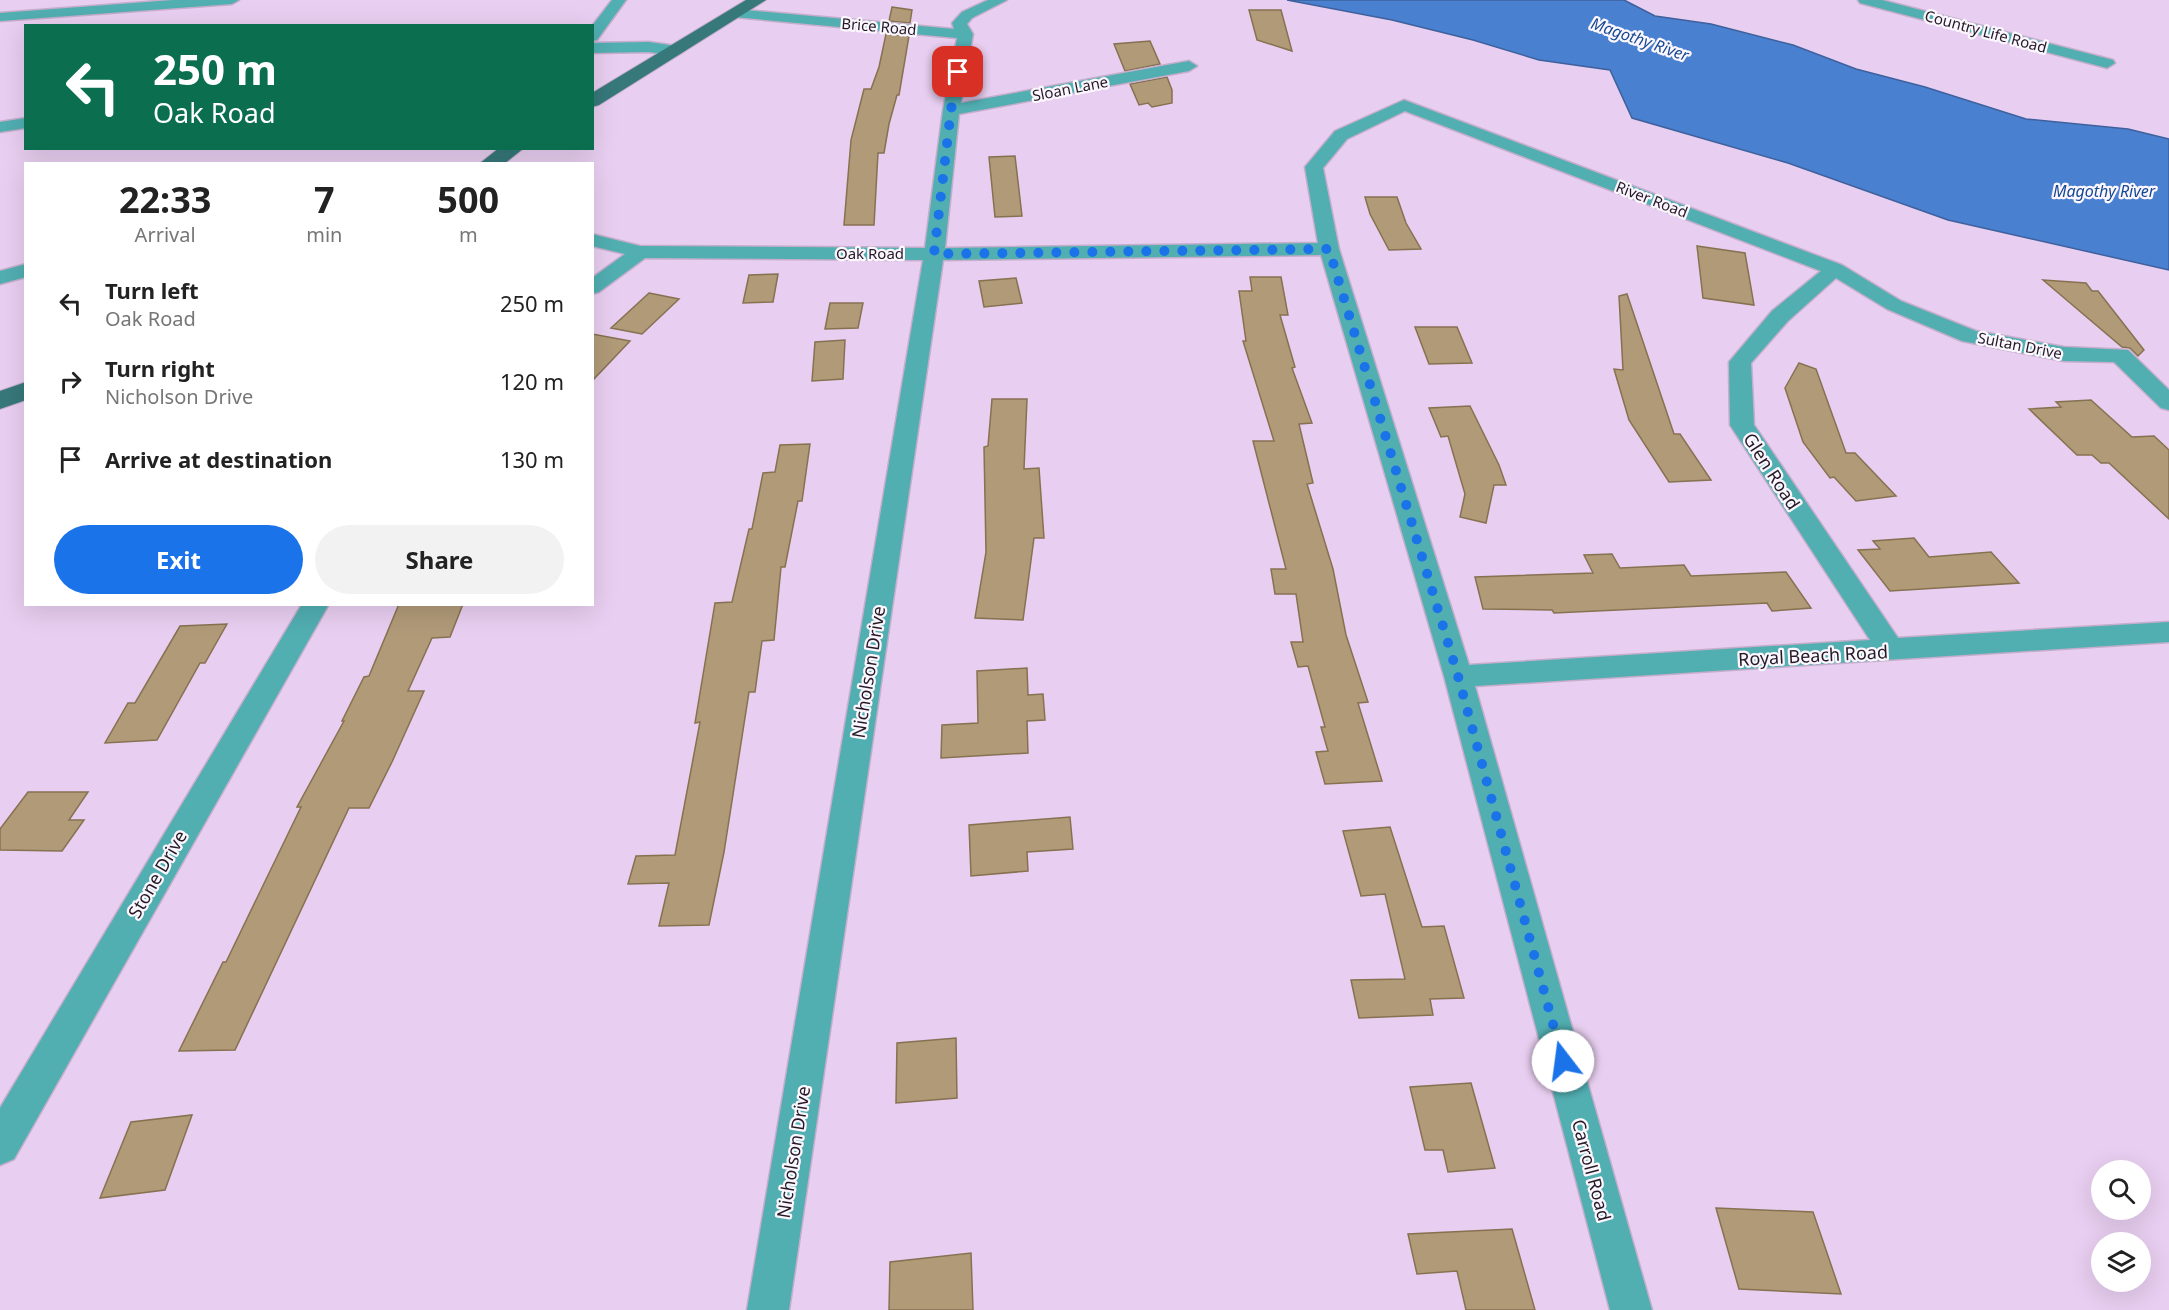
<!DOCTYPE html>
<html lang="en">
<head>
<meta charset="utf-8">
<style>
	:root { --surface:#fff; --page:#f2f2f2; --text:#222; --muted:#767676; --accent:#1a73e8 }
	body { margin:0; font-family:"Noto Sans",sans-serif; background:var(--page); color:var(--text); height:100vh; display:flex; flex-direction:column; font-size:22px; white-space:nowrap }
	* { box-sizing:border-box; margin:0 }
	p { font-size:20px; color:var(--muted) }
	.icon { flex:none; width:33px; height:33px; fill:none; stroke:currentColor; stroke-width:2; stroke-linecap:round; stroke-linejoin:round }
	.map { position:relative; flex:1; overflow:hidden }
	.drawer { position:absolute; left:24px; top:162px; width:570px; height:444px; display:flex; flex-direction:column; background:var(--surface); border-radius:0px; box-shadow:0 6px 24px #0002 }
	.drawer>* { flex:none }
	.banner { position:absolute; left:24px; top:24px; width:570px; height:126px; border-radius:0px; box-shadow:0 6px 24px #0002; background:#0b6e4f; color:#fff; overflow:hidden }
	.controls { position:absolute; left:2091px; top:1160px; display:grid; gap:12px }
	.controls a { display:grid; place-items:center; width:60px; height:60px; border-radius:50%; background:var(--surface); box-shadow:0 6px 24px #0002; font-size:30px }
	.pin { position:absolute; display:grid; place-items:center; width:51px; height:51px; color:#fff; margin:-26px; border-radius:12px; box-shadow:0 3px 9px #0006 }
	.me { position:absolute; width:66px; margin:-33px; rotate:345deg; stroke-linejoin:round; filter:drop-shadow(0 0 4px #0008) }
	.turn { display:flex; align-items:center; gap:21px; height:126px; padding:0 30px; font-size:27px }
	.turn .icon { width:78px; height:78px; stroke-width:2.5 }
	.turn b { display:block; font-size:42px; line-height:51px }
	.eta { display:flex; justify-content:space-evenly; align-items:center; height:102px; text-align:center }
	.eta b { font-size:36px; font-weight:700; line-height:42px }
	.button { display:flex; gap:12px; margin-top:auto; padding:12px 30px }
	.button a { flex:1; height:69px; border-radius:36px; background:var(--accent); color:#fff; font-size:24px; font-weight:700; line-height:69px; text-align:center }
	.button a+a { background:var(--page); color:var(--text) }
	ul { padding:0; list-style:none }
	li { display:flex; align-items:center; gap:18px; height:78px; padding:0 30px }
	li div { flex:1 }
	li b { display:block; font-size:22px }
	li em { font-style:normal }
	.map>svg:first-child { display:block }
	.water { fill:#4a80d0; stroke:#3e619d; stroke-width:1.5 }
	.building { fill:#b09a78; stroke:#867151; stroke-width:1.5 }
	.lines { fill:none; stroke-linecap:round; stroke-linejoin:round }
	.street-casing { stroke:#c5aecc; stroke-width:3 }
	.primary-casing { stroke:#c5aecc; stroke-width:2 }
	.street { fill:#51aeb1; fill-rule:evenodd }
	.primary { fill:#37787a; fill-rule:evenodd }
	.route { stroke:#1a73e8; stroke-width:10; stroke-dasharray:0 18 }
	.labels { text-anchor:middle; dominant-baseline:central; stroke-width:4.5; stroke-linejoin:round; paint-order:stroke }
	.far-street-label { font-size:15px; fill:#231a26; stroke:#fcf7fe }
	.far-water-label { font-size:16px; font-style:italic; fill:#154992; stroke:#fcf7fe }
	.street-label { font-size:18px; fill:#231a26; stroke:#fcf7fe }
</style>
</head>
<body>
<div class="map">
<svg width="2169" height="1310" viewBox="0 0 2169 1310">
	<rect width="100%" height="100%" fill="#e8cef0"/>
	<path class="water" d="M 1287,0 L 1624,0 L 1655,16 L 1711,24 L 1793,45 L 1856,69 L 1925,87 L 2026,119 L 2128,129 L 2169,139 L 2169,270 L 1948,220 L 1788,163 L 1632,118 L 1610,70 L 1539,60 L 1473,40 L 1392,20 Z"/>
	<path class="building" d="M 892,7 L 912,10 L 910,23 L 889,21 Z
		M 1249,10 L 1281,10 L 1292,51 L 1257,40 Z
		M 886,34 L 909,36 L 899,95 L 897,95 L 889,124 L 884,153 L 878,153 L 874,225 L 844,225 L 851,140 L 864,89 L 871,89 L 879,67 Z
		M 1150,41 L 1160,64 L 1125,71 L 1114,44 Z
		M 1167,77 L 1172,90 L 1172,103 L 1152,107 L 1148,103 L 1139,105 L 1130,84 Z
		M 1015,156 L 1022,216 L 995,217 L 989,157 Z
		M 1365,197 L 1397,197 L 1406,223 L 1421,249 L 1389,250 L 1370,214 Z
		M 1697,246 L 1745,253 L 1754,305 L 1703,298 Z
		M 778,274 L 773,302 L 743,303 L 749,275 Z
		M 1250,277 L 1281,277 L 1288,315 L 1280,315 L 1295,367 L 1292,368 L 1312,423 L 1299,424 L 1313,483 L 1307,484 L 1333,569 L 1346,635 L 1368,702 L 1358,703 L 1382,781 L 1325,784 L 1316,752 L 1328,751 L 1321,727 L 1325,727 L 1308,666 L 1298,667 L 1291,642 L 1303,642 L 1296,594 L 1275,594 L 1271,569 L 1286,569 L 1253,441 L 1274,441 L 1243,341 L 1246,341 L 1239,291 L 1252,291 Z
		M 1016,278 L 1022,303 L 984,307 L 979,281 Z
		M 2043,280 L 2086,283 L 2092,291 L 2098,291 L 2144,350 L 2138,356 L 2130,348 L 2122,347 Z
		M 649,293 L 679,299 L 642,334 L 611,328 Z
		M 1627,294 L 1674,434 L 1680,434 L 1711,480 L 1669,482 L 1629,420 L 1614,369 L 1623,370 L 1619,296 Z
		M 830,303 L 863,303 L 858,328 L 825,329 Z
		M 1415,327 L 1457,327 L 1472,363 L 1429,364 Z
		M 592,334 L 630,341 L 592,381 Z
		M 845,340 L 843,379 L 812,381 L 815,342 Z
		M 1799,363 L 1816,369 L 1846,453 L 1855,453 L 1896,496 L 1856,501 L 1834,477 L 1830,478 L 1803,442 L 1785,388 Z
		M 992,399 L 1027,399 L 1024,469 L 1039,468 L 1044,538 L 1034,538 L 1023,620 L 975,618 L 986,552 L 984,447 L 988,446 Z
		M 2091,400 L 2132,437 L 2154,436 L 2169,450 L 2169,519 L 2109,463 L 2101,463 L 2092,455 L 2077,455 L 2029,409 L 2061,407 L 2056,402 Z
		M 1470,406 L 1499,465 L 1506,485 L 1494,485 L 1486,523 L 1460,517 L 1465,494 L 1448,436 L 1441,437 L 1429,408 Z
		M 810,444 L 802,501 L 798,501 L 785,567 L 781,567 L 774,640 L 762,641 L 755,692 L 749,692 L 724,852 L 709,925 L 659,926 L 669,883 L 628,884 L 636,856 L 675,855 L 700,722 L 695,723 L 715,603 L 732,602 L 749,529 L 752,529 L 763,473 L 775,472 L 780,445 Z
		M 1914,538 L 1929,557 L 1991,552 L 2019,583 L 1890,591 L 1858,550 L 1880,549 L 1873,541 Z
		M 1612,554 L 1620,568 L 1684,565 L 1691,576 L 1786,572 L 1811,608 L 1772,611 L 1767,603 L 1554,613 L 1552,610 L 1483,609 L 1475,577 L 1593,573 L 1584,555 Z
		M 399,604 L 463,604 L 450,637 L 432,638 L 408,691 L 424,691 L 392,762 L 369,808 L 349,808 L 235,1050 L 179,1051 L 223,962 L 226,962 L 301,807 L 297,807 L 344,721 L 342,721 L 364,677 L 369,676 Z
		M 227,624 L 205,663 L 200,663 L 157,740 L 105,743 L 128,703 L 135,703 L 180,626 Z
		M 1027,668 L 1028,695 L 1043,694 L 1045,720 L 1027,721 L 1028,753 L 941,758 L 942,725 L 978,723 L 977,671 Z
		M 28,792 L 88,792 L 69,820 L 84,820 L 62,851 L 0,850 L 0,829 Z
		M 1070,817 L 1073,849 L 1027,852 L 1028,871 L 971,876 L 969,825 Z
		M 1390,827 L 1422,927 L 1444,926 L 1464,998 L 1430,999 L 1433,1015 L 1359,1018 L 1351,980 L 1405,979 L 1385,894 L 1361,896 L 1343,831 Z
		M 956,1038 L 957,1098 L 896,1103 L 897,1043 Z
		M 1471,1083 L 1495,1168 L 1448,1172 L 1443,1150 L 1425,1150 L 1410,1087 Z
		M 192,1115 L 165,1190 L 100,1198 L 131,1122 Z
		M 1716,1208 L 1813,1212 L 1841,1294 L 1739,1289 Z
		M 1512,1229 L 1535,1310 L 1466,1310 L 1457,1271 L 1417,1274 L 1408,1234 Z
		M 971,1253 L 973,1310 L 889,1310 L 890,1262 Z"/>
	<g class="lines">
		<defs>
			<path id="street" d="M 173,0 L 239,0 L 232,4 L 0,21 L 0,13 Z
				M 612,0 L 626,0 L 597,40 L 592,41 L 592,26 Z
				M 988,0 L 1007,0 L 972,18 L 967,24 L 973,34 L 961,103 L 1189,61 L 1197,66 L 1189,71 L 959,114 L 945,248 L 1318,243 L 1305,167 L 1335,131 L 1404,100 L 1842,265 L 1901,301 L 1976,331 L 2064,347 L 2128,350 L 2169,390 L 2169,410 L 2161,408 L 2114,362 L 2064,361 L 1962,341 L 1887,309 L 1836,278 L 1788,321 L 1751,363 L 1754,425 L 1898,638 L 2169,622 L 2169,642 L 1475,686 L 1652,1310 L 1610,1310 L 1444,676 L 1321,255 L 943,260 L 789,1310 L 747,1310 L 923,260 L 645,258 L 599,292 L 592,294 L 592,278 L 625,254 L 592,246 L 592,234 L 640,246 L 925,248 L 943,110 L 957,38 L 734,17 L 727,13 L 734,9 L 954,29 L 952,23 L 962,12 ZM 1405,111 L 1821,271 L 1772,311 L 1729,362 L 1730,425 L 1870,640 L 1469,665 L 1339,249 L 1323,168 L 1347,139 Z
				M 1858,0 L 1882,0 L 2113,60 L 2115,63 L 2107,68 L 1860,3 Z
				M 649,42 L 676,46 L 684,51 L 676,56 L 649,52 L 592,53 L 592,43 Z
				M 26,118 L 26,128 L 0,132 L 0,122 Z
				M 26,264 L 26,277 L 0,284 L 0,271 Z
				M 302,604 L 329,604 L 14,1159 L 0,1165 L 0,1108 Z"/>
			<path id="primary" d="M 746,0 L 766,0 L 599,105 L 592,107 L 592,93 Z
				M 499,148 L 524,148 L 504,164 L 479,164 Z
				M 26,382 L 26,400 L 0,409 L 0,391 Z"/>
		</defs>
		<use href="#street" class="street-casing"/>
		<use href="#primary" class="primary-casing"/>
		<use href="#street" class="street"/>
		<use href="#primary" class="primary"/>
	</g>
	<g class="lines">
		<path class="route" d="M 958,72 L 951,110 L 934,254 L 1329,249 L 1458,676 L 1563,1061"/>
	</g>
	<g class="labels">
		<g class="far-street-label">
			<text transform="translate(879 26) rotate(5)">Brice Road</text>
			<text transform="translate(1986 31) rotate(15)">Country Life Road</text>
			<text transform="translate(1070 88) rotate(-11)">Sloan Lane</text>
			<text transform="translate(1652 199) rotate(21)">River Road</text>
			<text x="870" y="253">Oak Road</text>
			<text transform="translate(2020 345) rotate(11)">Sultan Drive</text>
		</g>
		<g class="far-water-label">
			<text transform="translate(1640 39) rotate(19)">Magothy River</text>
			<text x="2104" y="191">Magothy River</text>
		</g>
		<g class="street-label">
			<text transform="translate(1772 471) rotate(57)">Glen Road</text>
			<text transform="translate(1813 655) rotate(-3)">Royal Beach Road</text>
			<text transform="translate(868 672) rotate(-81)">Nicholson Drive</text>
			<text transform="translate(157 874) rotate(-60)">Stone Drive</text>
			<text transform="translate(793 1152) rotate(-81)">Nicholson Drive</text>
			<text transform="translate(1592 1170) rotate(75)">Carroll Road</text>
		</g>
	</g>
</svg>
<div class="controls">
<a><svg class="icon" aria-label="search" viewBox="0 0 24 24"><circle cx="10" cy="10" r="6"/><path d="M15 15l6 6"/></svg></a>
<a><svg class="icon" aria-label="layers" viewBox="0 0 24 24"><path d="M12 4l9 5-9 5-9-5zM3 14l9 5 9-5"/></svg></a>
</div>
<div class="pin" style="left:958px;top:72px;background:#d93025"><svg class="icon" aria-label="arrive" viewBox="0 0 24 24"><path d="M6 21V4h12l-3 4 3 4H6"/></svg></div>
<svg class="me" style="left:1563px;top:1061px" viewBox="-20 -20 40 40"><circle r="19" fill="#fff"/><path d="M0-13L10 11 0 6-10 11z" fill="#1a73e8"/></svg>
<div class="banner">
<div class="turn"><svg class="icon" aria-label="left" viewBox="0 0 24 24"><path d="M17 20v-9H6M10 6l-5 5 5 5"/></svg><div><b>250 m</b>Oak Road</div></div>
</div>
<section class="drawer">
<div class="eta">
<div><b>22:33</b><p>Arrival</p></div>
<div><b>7</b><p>min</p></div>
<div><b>500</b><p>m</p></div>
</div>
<ul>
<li><svg class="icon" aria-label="left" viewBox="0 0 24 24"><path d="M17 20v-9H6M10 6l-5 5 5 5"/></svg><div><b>Turn left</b><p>Oak Road</p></div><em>250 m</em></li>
<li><svg class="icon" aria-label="right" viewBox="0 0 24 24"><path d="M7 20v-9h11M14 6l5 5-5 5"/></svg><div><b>Turn right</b><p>Nicholson Drive</p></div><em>120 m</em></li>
<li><svg class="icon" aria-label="arrive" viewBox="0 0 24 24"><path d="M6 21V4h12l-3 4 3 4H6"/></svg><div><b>Arrive at destination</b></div><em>130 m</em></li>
</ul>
<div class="button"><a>Exit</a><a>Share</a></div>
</section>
</div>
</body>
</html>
